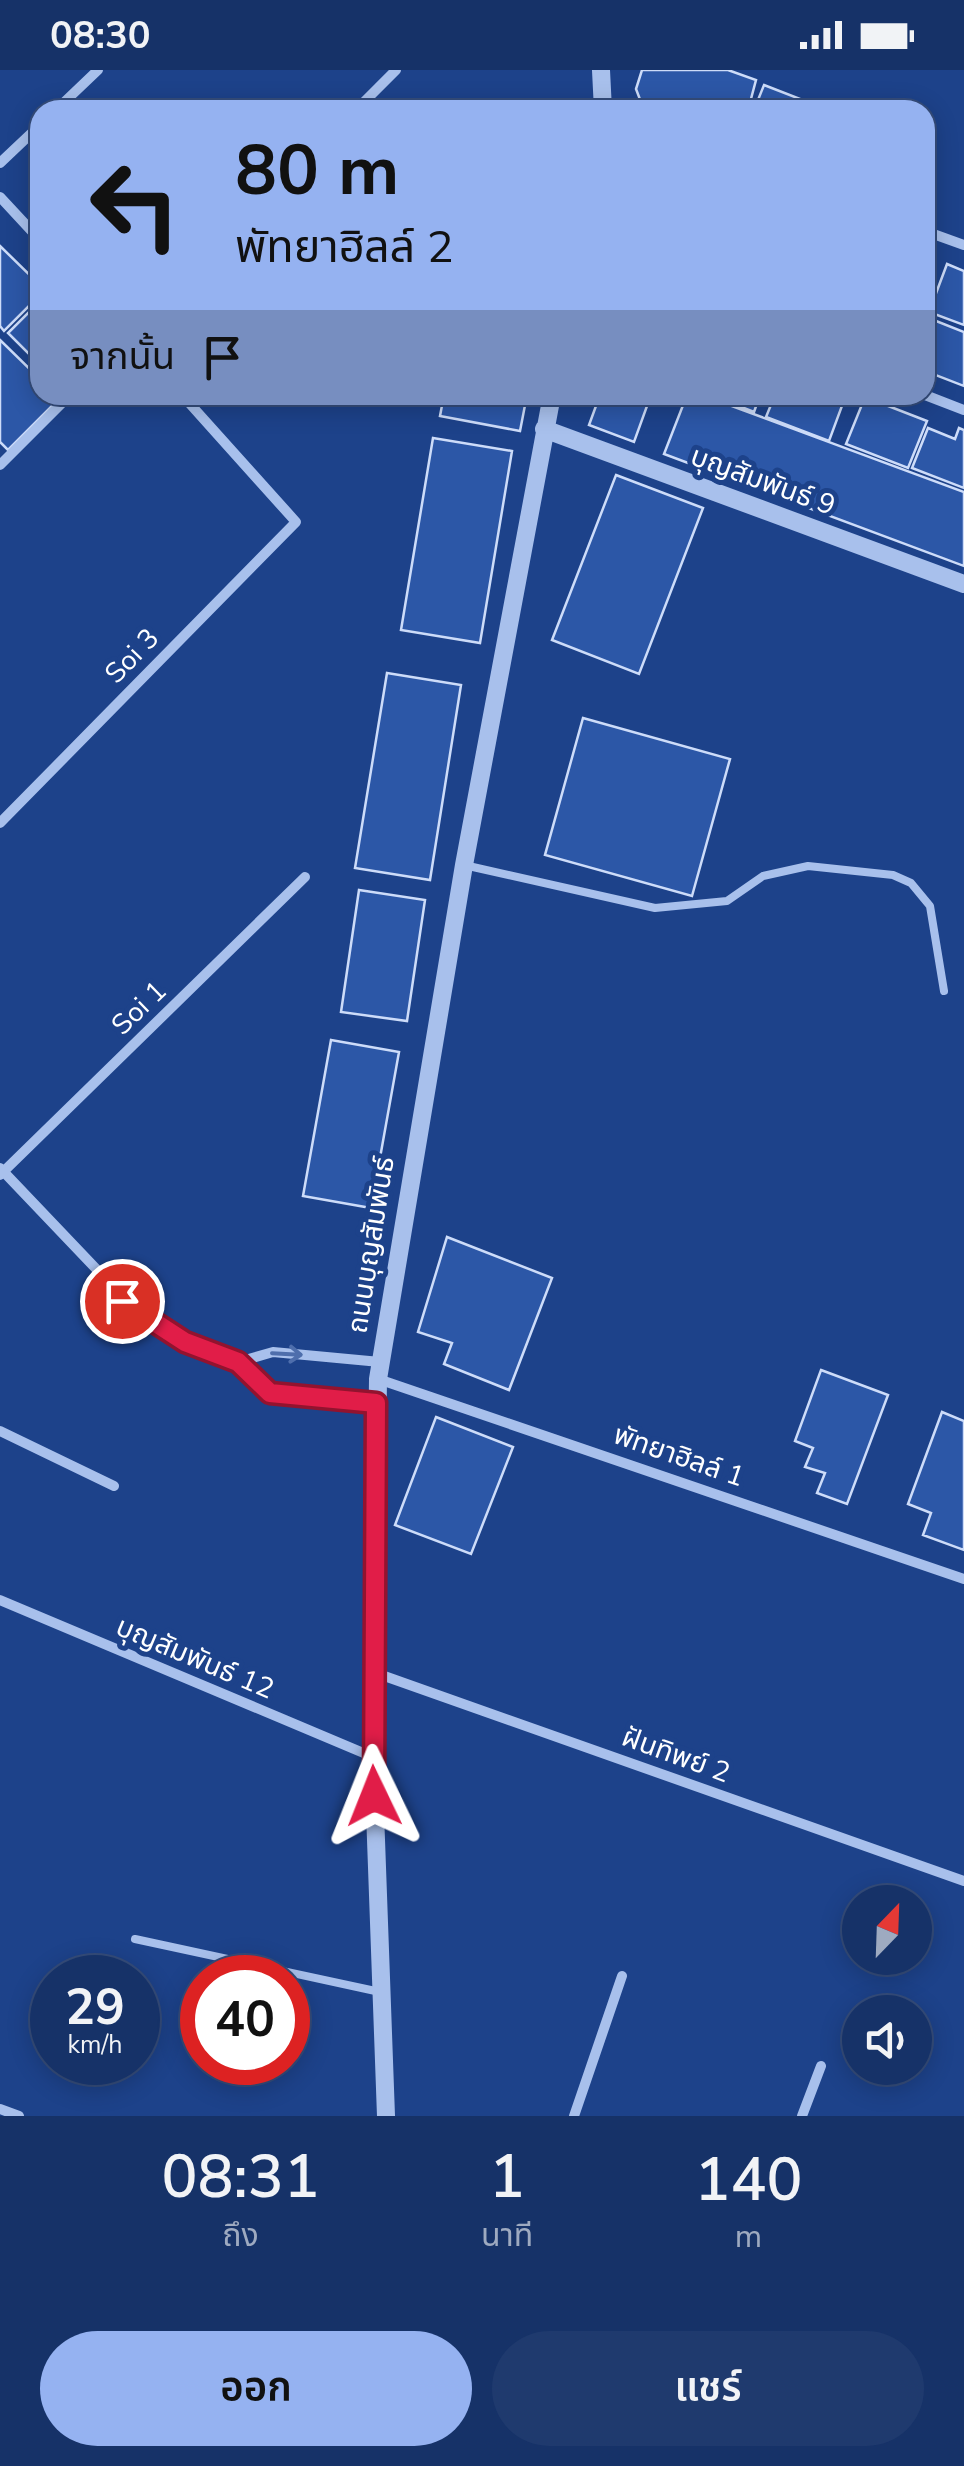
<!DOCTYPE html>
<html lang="th">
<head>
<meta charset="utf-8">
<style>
	:root { --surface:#163268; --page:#1f3a6e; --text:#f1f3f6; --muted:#9eaac0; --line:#354d7c; --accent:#95b2f1 }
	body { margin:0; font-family:"Nunito Sans","Noto Sans Thai",sans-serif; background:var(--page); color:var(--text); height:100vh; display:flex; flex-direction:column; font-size:38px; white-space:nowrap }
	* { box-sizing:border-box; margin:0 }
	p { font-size:32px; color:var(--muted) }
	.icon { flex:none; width:55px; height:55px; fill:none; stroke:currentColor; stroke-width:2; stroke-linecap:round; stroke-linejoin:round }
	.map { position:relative; height:2046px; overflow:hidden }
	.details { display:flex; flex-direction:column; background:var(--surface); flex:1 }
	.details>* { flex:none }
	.top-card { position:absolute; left:30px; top:30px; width:905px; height:305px; border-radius:30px; box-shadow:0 5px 25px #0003,0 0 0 2px var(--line); background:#95b2f1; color:#111; overflow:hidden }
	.needle { width:65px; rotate:23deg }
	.tools { position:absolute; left:842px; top:1815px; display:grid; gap:20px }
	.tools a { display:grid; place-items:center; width:90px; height:90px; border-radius:50%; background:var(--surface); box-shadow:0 5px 25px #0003,0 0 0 2px var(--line); font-size:50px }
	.speed { position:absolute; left:30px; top:1885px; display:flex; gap:20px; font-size:50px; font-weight:700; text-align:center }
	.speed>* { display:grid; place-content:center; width:130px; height:130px; border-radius:50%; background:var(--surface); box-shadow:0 5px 25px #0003,0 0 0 2px var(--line); line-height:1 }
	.speed small { font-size:25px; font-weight:400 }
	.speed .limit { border:15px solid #d22; background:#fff; color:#111 }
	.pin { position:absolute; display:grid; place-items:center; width:85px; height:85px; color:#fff; margin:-42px; border:5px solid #fff; border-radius:50%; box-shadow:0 2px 10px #0007 }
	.me { position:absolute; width:110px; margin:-55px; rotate:358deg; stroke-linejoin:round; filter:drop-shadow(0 0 8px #0008) }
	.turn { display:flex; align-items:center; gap:35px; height:210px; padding:0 40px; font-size:45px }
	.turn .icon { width:130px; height:130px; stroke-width:2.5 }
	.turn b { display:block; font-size:70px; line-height:85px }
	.then { display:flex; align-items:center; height:95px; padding:0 40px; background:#0003; gap:20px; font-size:38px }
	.eta { display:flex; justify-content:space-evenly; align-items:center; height:170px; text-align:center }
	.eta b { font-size:60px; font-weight:600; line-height:70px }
	.action { display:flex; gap:20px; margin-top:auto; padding:20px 40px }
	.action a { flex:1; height:115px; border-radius:60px; background:var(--accent); color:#111; font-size:40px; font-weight:600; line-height:115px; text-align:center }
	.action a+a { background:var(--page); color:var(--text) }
	.status { display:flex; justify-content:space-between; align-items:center; height:70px; padding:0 50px; background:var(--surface); direction:ltr }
	.status svg { height:28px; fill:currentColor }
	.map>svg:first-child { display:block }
	.building { fill:#2c57a7; stroke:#cddcf9; stroke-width:2.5 }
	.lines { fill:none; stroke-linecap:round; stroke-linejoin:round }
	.service { stroke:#a8c0ec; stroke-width:8 }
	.minor { stroke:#a8c0ec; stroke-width:10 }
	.tertiary { stroke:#a8c0ec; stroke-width:18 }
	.oneway { stroke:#4e6eac }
	.route-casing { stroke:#92132f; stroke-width:25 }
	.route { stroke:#e11d48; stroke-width:18 }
	.labels { text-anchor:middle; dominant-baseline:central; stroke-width:10; stroke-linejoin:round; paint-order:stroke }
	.street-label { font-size:28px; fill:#fff; stroke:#1d428a }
</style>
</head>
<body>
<div class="status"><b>08:30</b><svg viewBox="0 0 49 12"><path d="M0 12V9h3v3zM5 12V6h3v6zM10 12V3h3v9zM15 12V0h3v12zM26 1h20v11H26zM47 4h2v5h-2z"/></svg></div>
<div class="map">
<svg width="964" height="2046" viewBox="0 0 964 2046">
	<rect width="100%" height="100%" fill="#1d428a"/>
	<path class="building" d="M 642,0 L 728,0 L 756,10 L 748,40 L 644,40 L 636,19 Z
		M 764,15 L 826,39 L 826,40 L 754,40 Z
		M 0,176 L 40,215 L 40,225 L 4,261 L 0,256 Z
		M 947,194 L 964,201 L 964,255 L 929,242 Z
		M 40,231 L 40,295 L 8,263 Z
		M 926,247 L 964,262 L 964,316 L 925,301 Z
		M 0,270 L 40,309 L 40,325 L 59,329 L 8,380 L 0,372 Z
		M 444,325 L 527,325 L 520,361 L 440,346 Z
		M 600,325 L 651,325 L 634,372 L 589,355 Z
		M 687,325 L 702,325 L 964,422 L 964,496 L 664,384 Z
		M 711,325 L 760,325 L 754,342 Z
		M 775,325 L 846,325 L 829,371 L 766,347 Z
		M 865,327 L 927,351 L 908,398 L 846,374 Z
		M 928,358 L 955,369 L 959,358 L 964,360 L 964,418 L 912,398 Z
		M 433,368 L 512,381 L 480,573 L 401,560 Z
		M 616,405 L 703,438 L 639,604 L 552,570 Z
		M 387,603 L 461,615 L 430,810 L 355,798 Z
		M 583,648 L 730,689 L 692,826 L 545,785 Z
		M 359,820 L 425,830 L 407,951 L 341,942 Z
		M 331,970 L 399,982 L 371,1138 L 303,1126 Z
		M 447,1167 L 552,1208 L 509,1320 L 444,1294 L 452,1273 L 418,1262 Z
		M 821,1300 L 888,1325 L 847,1434 L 817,1423 L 825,1403 L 805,1397 L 813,1378 L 795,1371 Z
		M 942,1342 L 964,1351 L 964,1480 L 923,1465 L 931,1443 L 908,1434 Z
		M 436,1347 L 513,1377 L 471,1484 L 395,1455 Z"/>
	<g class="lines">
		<path class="service" d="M 464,795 L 655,838 L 727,831 L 763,806 L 808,796 L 893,805 L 911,813 L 930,836 L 944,921
			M 135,1869 L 380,1922"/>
		<path class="minor" d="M 56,40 L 98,0
			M 356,40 L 396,0
			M 0,93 L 40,55
			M 0,127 L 40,170
			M 925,161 L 964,175
			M 925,325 L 964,340
			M 0,395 L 70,325
			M 0,753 L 296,452 L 182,325
			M 0,1098 L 142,1247 L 185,1272 L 238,1292
			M 0,1105 L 305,807
			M 378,1309 L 964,1509
			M 376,1333 L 270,1323 L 238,1292 L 273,1282 L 380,1292
			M 0,1361 L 114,1416
			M 0,1530 L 373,1687
			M 373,1602 L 964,1811
			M 0,2039 L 19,2046
			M 574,2046 L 622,1906
			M 802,2046 L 821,1996"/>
		<path class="tertiary" d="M 601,0 L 603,40
			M 544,359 L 964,514
			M 386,2046 L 373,1687 L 378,1309 L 464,795 L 552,325"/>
	</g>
	<defs><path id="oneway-shaft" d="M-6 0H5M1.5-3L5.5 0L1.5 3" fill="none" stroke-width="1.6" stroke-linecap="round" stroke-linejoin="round" transform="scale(2.5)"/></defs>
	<use class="oneway" href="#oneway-shaft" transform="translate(287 1284) rotate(3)"/>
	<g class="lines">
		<defs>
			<path id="route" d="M 122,1231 L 185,1272 L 238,1292 L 270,1323 L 376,1333 L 374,1726"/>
		</defs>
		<use href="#route" class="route-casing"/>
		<use href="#route" class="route"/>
	</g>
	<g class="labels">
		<g class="street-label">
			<text transform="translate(763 411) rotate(20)">บุญสัมพันธ์ 9</text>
			<text transform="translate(132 586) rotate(-46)">Soi 3</text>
			<text transform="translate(139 938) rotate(-44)">Soi 1</text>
			<text transform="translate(371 1175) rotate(-81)">ถนนบุญสัมพันธ์</text>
			<text transform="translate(679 1386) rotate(19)">พัทยาฮิลล์ 1</text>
			<text transform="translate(195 1588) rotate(23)">บุญสัมพันธ์ 12</text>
			<text transform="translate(676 1685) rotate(20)">ฝันทิพย์ 2</text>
		</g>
	</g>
</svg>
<div class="tools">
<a><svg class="needle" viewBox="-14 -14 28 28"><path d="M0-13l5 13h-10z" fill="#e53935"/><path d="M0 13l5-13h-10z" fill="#9eaac0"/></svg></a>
<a><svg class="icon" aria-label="sound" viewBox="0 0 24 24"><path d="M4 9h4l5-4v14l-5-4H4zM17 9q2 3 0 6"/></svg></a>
</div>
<div class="speed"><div>29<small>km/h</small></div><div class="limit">40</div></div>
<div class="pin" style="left:122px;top:1231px;background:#d93025"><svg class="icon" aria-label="arrive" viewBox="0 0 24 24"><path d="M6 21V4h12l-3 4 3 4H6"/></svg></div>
<svg class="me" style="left:374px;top:1726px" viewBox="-20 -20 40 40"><path d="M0-17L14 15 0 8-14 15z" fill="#e11d48" stroke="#fff" stroke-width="4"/></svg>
<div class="top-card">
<div class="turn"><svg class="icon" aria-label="left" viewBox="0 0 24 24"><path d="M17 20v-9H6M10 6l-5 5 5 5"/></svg><div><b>80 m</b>พัทยาฮิลล์ 2</div></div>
<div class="then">จากนั้น<svg class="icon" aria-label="arrive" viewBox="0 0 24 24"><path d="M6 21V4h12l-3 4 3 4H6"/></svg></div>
</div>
</div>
<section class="details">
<div class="eta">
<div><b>08:31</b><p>ถึง</p></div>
<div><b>1</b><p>นาที</p></div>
<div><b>140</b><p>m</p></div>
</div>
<div class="action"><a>ออก</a><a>แชร์</a></div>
</section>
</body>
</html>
